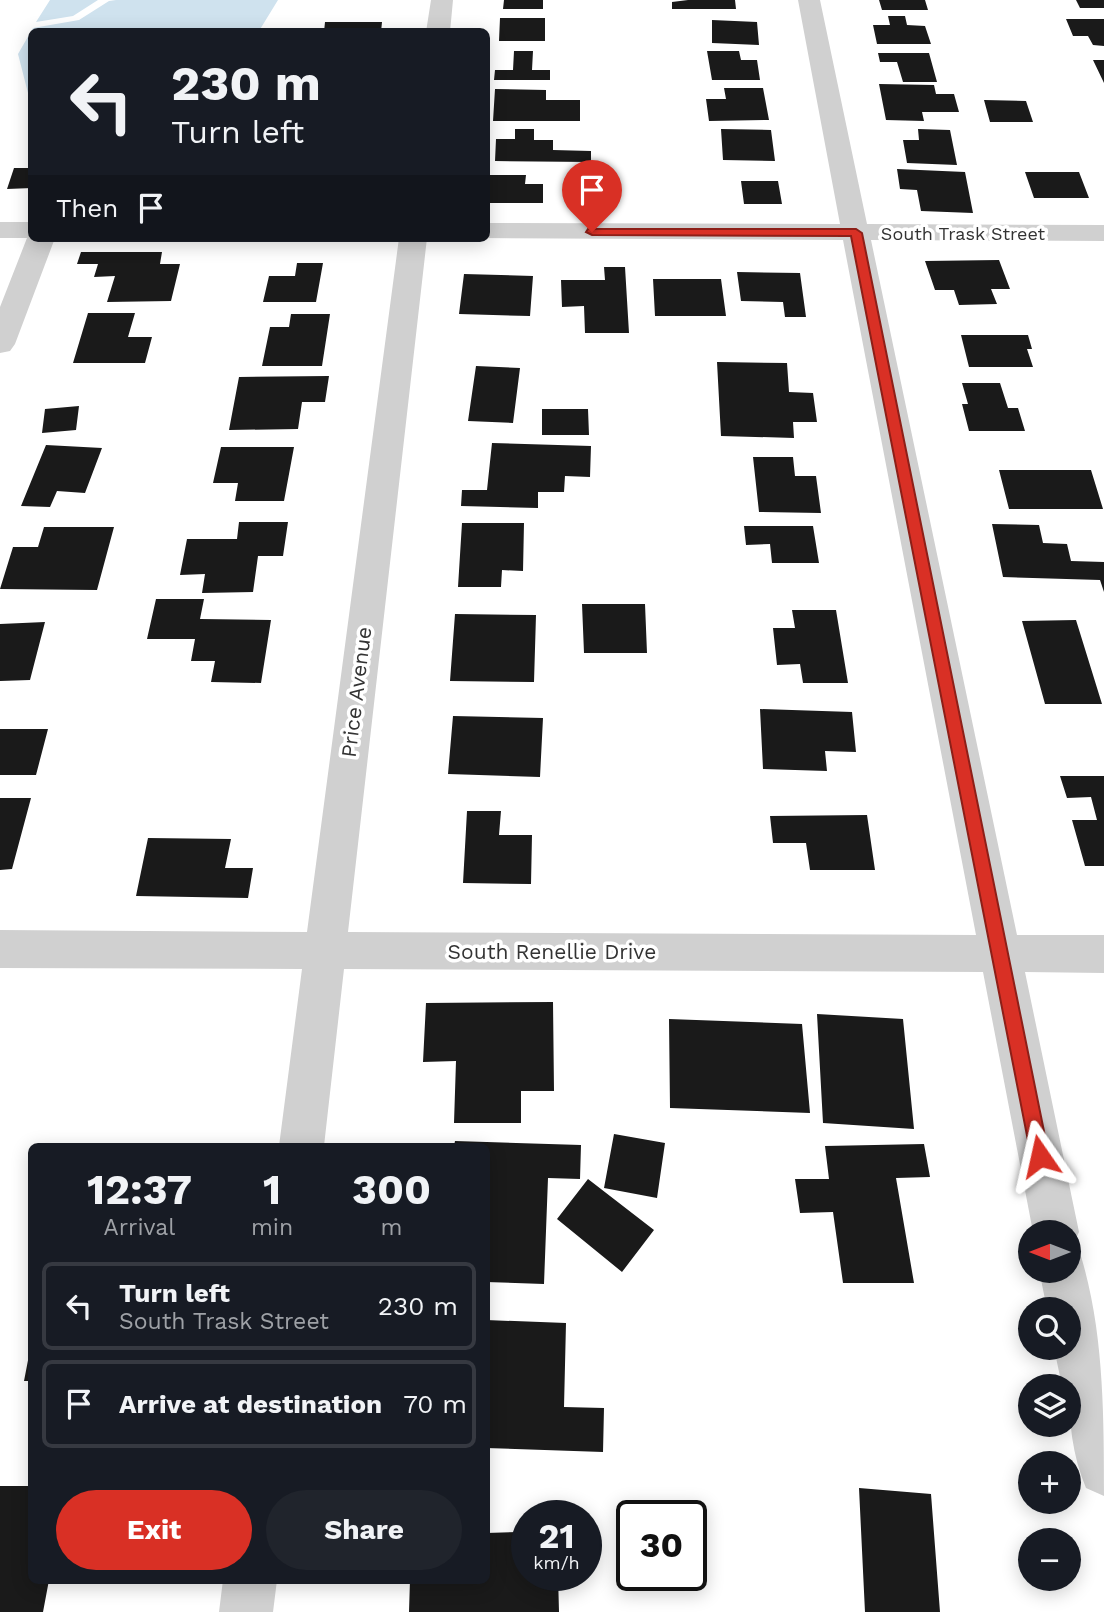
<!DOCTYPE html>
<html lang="en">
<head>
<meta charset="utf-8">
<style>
	:root { --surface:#171b24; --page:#20242c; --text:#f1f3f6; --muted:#9ea1a6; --line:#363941; --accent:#d93025 }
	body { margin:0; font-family:"Work Sans",sans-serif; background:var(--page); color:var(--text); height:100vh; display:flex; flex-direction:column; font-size:26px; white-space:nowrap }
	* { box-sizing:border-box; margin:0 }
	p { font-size:23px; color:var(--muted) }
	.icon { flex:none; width:38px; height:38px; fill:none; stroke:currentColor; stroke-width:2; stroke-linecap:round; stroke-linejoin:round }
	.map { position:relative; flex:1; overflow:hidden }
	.side { position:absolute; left:28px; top:1143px; width:462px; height:441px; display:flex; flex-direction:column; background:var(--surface); border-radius:10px; box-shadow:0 4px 18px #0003 }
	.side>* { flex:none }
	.banner { position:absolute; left:28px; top:28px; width:462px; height:214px; border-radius:10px; box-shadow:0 4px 18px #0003; background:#171b24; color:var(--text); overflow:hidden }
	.needle { width:46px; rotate:270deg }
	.buttons { position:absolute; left:1018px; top:1220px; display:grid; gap:14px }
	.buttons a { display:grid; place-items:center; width:63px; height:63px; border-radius:50%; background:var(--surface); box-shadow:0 4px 18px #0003; font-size:35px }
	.speed { position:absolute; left:511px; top:1500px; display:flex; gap:14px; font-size:35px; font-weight:700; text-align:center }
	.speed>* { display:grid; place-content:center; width:91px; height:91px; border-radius:50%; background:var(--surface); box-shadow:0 4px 18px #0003; line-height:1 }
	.speed small { font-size:18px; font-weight:400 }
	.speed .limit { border:4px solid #111; border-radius:10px; background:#fff; color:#111 }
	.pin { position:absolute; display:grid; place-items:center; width:60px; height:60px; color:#fff; margin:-72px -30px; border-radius:50% 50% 50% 0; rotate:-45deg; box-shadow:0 0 7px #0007 }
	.pin .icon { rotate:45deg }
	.me { position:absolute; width:77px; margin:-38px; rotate:349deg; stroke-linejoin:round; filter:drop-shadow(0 0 5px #0008) }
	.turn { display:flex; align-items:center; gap:24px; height:147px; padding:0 28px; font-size:32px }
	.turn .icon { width:91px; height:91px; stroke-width:2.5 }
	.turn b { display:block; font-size:49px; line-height:60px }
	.then { display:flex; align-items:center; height:66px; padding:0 28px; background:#0003; gap:14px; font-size:26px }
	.eta { display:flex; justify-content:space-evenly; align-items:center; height:119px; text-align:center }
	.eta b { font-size:42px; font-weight:700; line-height:49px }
	.button { display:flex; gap:14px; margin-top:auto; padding:14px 28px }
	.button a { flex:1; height:80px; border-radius:42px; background:var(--accent); color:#fff; font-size:28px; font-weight:700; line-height:80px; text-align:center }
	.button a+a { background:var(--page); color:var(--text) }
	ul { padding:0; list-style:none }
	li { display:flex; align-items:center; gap:21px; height:88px; margin:0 14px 10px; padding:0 14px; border:4px solid var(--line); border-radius:10px }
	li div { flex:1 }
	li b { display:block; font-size:26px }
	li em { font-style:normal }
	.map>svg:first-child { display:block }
	.water { fill:#cfe2ee }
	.building { fill:#1a1a1a }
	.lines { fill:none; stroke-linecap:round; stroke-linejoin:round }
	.minor { fill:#d0d0d0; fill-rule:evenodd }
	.route { fill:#d93025; stroke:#8d1f18; stroke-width:2 }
	.labels { text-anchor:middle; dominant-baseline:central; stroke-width:7; stroke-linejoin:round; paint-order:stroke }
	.far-street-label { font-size:18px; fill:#333; stroke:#fff }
	.street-label { font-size:21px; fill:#333; stroke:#fff }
</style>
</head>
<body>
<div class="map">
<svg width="1104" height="1612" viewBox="0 0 1104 1612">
	<rect width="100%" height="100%" fill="#fff"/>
	<path class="water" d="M 50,0 L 98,0 L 73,16 L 36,22 Z
		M 278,0 L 259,31 L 32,32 L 31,95 L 28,93 L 18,54 L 33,28 L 79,20 L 109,1 L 116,0 Z"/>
	<path class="building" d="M 504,0 L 543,0 L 543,9 L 503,9 Z
		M 688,0 L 735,0 L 736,9 L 672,9 L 672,2 Z
		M 879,0 L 925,0 L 928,10 L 882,10 Z
		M 1076,0 L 1104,0 L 1104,8 L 1080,8 Z
		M 888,16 L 905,16 L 907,25 L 925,26 L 931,44 L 877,44 L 873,25 L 890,25 Z
		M 500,18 L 545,18 L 545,41 L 499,41 Z
		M 1066,19 L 1104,19 L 1104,46 L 1093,45 L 1088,36 L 1073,36 Z
		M 712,20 L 757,22 L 759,45 L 712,43 Z
		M 325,22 L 382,22 L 381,32 L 324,32 Z
		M 514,51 L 533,51 L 532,70 L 550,70 L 550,80 L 494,80 L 495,70 L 513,70 Z
		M 707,51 L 739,51 L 741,60 L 757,60 L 760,80 L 712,80 Z
		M 878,53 L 929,53 L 937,82 L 903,82 L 897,62 L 880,62 Z
		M 1093,60 L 1104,60 L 1104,83 Z
		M 879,84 L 934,85 L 936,94 L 954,94 L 959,112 L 922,112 L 924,121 L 886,120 Z
		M 724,88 L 763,88 L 769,120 L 709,121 L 706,99 L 726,99 Z
		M 495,89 L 546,90 L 546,100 L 580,100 L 580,121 L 493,121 Z
		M 984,100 L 1026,101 L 1033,122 L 990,122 Z
		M 515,129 L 534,129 L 534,140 L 553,140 L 553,150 L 591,151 L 591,162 L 495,161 L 496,139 L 515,139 Z
		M 721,129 L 771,130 L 775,161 L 723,160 Z
		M 918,129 L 950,130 L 957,165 L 907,163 L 903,140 L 919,140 Z
		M 14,168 L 32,168 L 32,188 L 7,189 Z
		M 897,169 L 965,172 L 973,213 L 921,211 L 917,190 L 900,189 Z
		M 1025,172 L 1079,172 L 1089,198 L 1034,198 Z
		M 490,175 L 526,175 L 525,184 L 543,184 L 543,203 L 488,203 Z
		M 741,181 L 778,181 L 782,204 L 744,204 Z
		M 81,252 L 162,252 L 160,264 L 180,264 L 171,301 L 107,302 L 115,276 L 94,277 L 98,264 L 77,264 Z
		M 999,260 L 1010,289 L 991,289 L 997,304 L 959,305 L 954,290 L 935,290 L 925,261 Z
		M 297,263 L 323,263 L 316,302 L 263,302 L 269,276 L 295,276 Z
		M 604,267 L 625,267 L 629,333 L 585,333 L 584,306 L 562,307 L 561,280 L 605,280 Z
		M 737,272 L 800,273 L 806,317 L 785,317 L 783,302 L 741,301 Z
		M 464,274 L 533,276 L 530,316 L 459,314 Z
		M 653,279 L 721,279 L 726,316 L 655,316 Z
		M 88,313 L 135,313 L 128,337 L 152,337 L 145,363 L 73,363 Z
		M 291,314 L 330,314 L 322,366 L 262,366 L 270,327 L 289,327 Z
		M 961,335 L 1028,335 L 1032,349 L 1027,349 L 1033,367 L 969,367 Z
		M 717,362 L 787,363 L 789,392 L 813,393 L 817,422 L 793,422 L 794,438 L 721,436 Z
		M 476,366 L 520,368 L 513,423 L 468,421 Z
		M 329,376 L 325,402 L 302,402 L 298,429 L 229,430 L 239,377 Z
		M 962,383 L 1000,383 L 1008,408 L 1018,408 L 1025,431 L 969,431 L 962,404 L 968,404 Z
		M 79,406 L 76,430 L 42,433 L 45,409 Z
		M 542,409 L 588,409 L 589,435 L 542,435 Z
		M 492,443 L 591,446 L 590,477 L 565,476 L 564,492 L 538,492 L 538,508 L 461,506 L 462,490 L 487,490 Z
		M 46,445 L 102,448 L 85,493 L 57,491 L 50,507 L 21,506 Z
		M 221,447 L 294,447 L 284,501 L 235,501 L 238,483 L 213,483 Z
		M 753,457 L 793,457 L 795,476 L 816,476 L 821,513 L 759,512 Z
		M 999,470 L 1091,470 L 1103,509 L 1009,509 Z
		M 239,522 L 288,522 L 283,556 L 258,556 L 253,592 L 202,593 L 205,574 L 180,575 L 187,539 L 237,539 Z
		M 462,523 L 524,523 L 523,571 L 502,570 L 501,587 L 458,587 Z
		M 992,524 L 1039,525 L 1043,543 L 1067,544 L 1071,561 L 1104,562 L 1104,592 L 1100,580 L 1003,577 Z
		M 744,526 L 813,526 L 819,563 L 772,563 L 770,544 L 746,545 Z
		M 44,527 L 114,527 L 97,590 L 0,589 L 13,547 L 38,547 Z
		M 156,599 L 204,599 L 200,619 L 271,620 L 261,683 L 211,682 L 215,661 L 191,661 L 195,639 L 147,639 Z
		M 582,604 L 645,604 L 647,653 L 584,653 Z
		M 792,610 L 836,610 L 848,683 L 803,683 L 800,664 L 777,665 L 773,628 L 795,628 Z
		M 455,614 L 536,615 L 534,682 L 450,681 Z
		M 1076,620 L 1102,704 L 1045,704 L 1022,621 Z
		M 45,622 L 30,680 L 0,681 L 0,624 Z
		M 760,709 L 852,712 L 856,752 L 825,751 L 827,771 L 763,769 Z
		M 453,716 L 543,718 L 540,777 L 448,774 Z
		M 0,729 L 48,729 L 36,775 L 0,775 Z
		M 1060,776 L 1104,776 L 1104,866 L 1085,866 L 1072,820 L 1097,820 L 1091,797 L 1067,798 Z
		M 0,798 L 31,798 L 12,869 L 0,870 Z
		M 467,811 L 501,811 L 499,835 L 532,835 L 531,884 L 463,883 Z
		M 867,815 L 875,870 L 810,870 L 806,843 L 773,843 L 770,816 Z
		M 148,838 L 231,839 L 225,868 L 253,868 L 248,898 L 136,896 Z
		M 553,1002 L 554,1091 L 521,1091 L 521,1123 L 454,1123 L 456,1061 L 423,1062 L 426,1003 Z
		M 817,1014 L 903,1019 L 914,1129 L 823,1123 Z
		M 669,1019 L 802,1024 L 810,1113 L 670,1108 Z
		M 614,1134 L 665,1143 L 657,1198 L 604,1188 Z
		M 455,1141 L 581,1145 L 580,1179 L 548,1178 L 544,1284 L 486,1282 L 486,1146 L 454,1146 Z
		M 924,1144 L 930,1177 L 896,1178 L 914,1283 L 843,1283 L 833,1212 L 800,1213 L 795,1179 L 829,1179 L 825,1146 Z
		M 588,1179 L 654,1230 L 622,1272 L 557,1219 Z
		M 486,1320 L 566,1323 L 564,1407 L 604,1408 L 603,1452 L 486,1448 Z
		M 30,1350 L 32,1381 L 24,1381 Z
		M 0,1486 L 32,1486 L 32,1580 L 49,1580 L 43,1612 L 0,1612 Z
		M 859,1488 L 931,1494 L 940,1612 L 865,1612 Z
		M 521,1532 L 521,1574 L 558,1575 L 559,1612 L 409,1612 L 410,1580 L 486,1580 L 486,1533 Z"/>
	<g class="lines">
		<path class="minor" d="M 431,0 L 453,0 L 450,32 L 426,32 Z
			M 798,0 L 820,0 L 867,224 L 1104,225 L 1104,241 L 871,240 L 1017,935 L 1104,935 L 1104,973 L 1025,972 L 1079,1232 L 1071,1249 L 1080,1253 C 1104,1330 1104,1415 1104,1496 L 1086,1488 C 1072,1455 1069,1422 1069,1386 L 1062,1386 L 1054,1348 L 1069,1348 L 1069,1309 L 1047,1309 L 1039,1270 L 1069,1270 L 1069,1232 L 1033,1232 L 983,972 L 344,969 L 324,1146 L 279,1146 L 302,969 L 0,968 L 0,930 L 307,932 L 399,238 L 427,238 L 348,932 L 976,935 L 843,240 L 481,238 L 486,238 L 486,223 L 840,224 Z
			M 0,222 L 32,222 L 32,238 L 55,238 L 15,344 L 10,351 L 0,353 L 0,307 L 27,238 L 0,238 Z
			M 223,1580 L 277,1580 L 273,1612 L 219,1612 Z"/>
	</g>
	<path class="route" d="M 588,229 L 856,229 L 862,233 L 1049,1156 L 1047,1162 L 1040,1165 L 1033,1162 L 1031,1156 L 851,236 L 592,235 L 586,232 Z"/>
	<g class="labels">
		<g class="far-street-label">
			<text x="963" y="233">South Trask Street</text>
		</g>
		<g class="street-label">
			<text transform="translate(356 692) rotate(-83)">Price Avenue</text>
			<text x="552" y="951">South Renellie Drive</text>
		</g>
	</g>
</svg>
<div class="buttons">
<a><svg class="needle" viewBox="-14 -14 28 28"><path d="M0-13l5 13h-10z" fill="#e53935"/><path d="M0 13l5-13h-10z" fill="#9ea1a6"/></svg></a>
<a><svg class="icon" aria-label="search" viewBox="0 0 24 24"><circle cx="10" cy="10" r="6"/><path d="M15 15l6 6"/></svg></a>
<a><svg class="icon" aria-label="layers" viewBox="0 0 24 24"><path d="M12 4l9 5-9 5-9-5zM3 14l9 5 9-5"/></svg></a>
<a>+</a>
<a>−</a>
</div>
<div class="speed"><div>21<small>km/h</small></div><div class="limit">30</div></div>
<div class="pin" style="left:592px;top:232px;background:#d93025"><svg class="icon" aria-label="arrive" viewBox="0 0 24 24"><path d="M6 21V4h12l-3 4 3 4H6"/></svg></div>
<svg class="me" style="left:1040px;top:1156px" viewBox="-20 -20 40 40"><path d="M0-17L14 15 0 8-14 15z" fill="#d93025" stroke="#fff" stroke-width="4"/></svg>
<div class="banner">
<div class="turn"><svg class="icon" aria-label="left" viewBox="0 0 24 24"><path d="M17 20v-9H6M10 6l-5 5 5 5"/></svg><div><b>230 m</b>Turn left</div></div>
<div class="then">Then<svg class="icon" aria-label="arrive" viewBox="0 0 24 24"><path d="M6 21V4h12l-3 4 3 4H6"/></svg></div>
</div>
<section class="side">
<div class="eta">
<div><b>12:37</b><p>Arrival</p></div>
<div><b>1</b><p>min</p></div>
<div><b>300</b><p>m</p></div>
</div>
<ul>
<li><svg class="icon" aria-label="left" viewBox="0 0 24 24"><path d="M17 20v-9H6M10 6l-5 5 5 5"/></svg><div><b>Turn left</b><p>South Trask Street</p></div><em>230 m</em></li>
<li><svg class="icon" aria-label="arrive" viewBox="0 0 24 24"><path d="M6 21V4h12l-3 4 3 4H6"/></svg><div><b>Arrive at destination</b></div><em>70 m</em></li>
</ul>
<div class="button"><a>Exit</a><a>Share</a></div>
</section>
</div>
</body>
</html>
